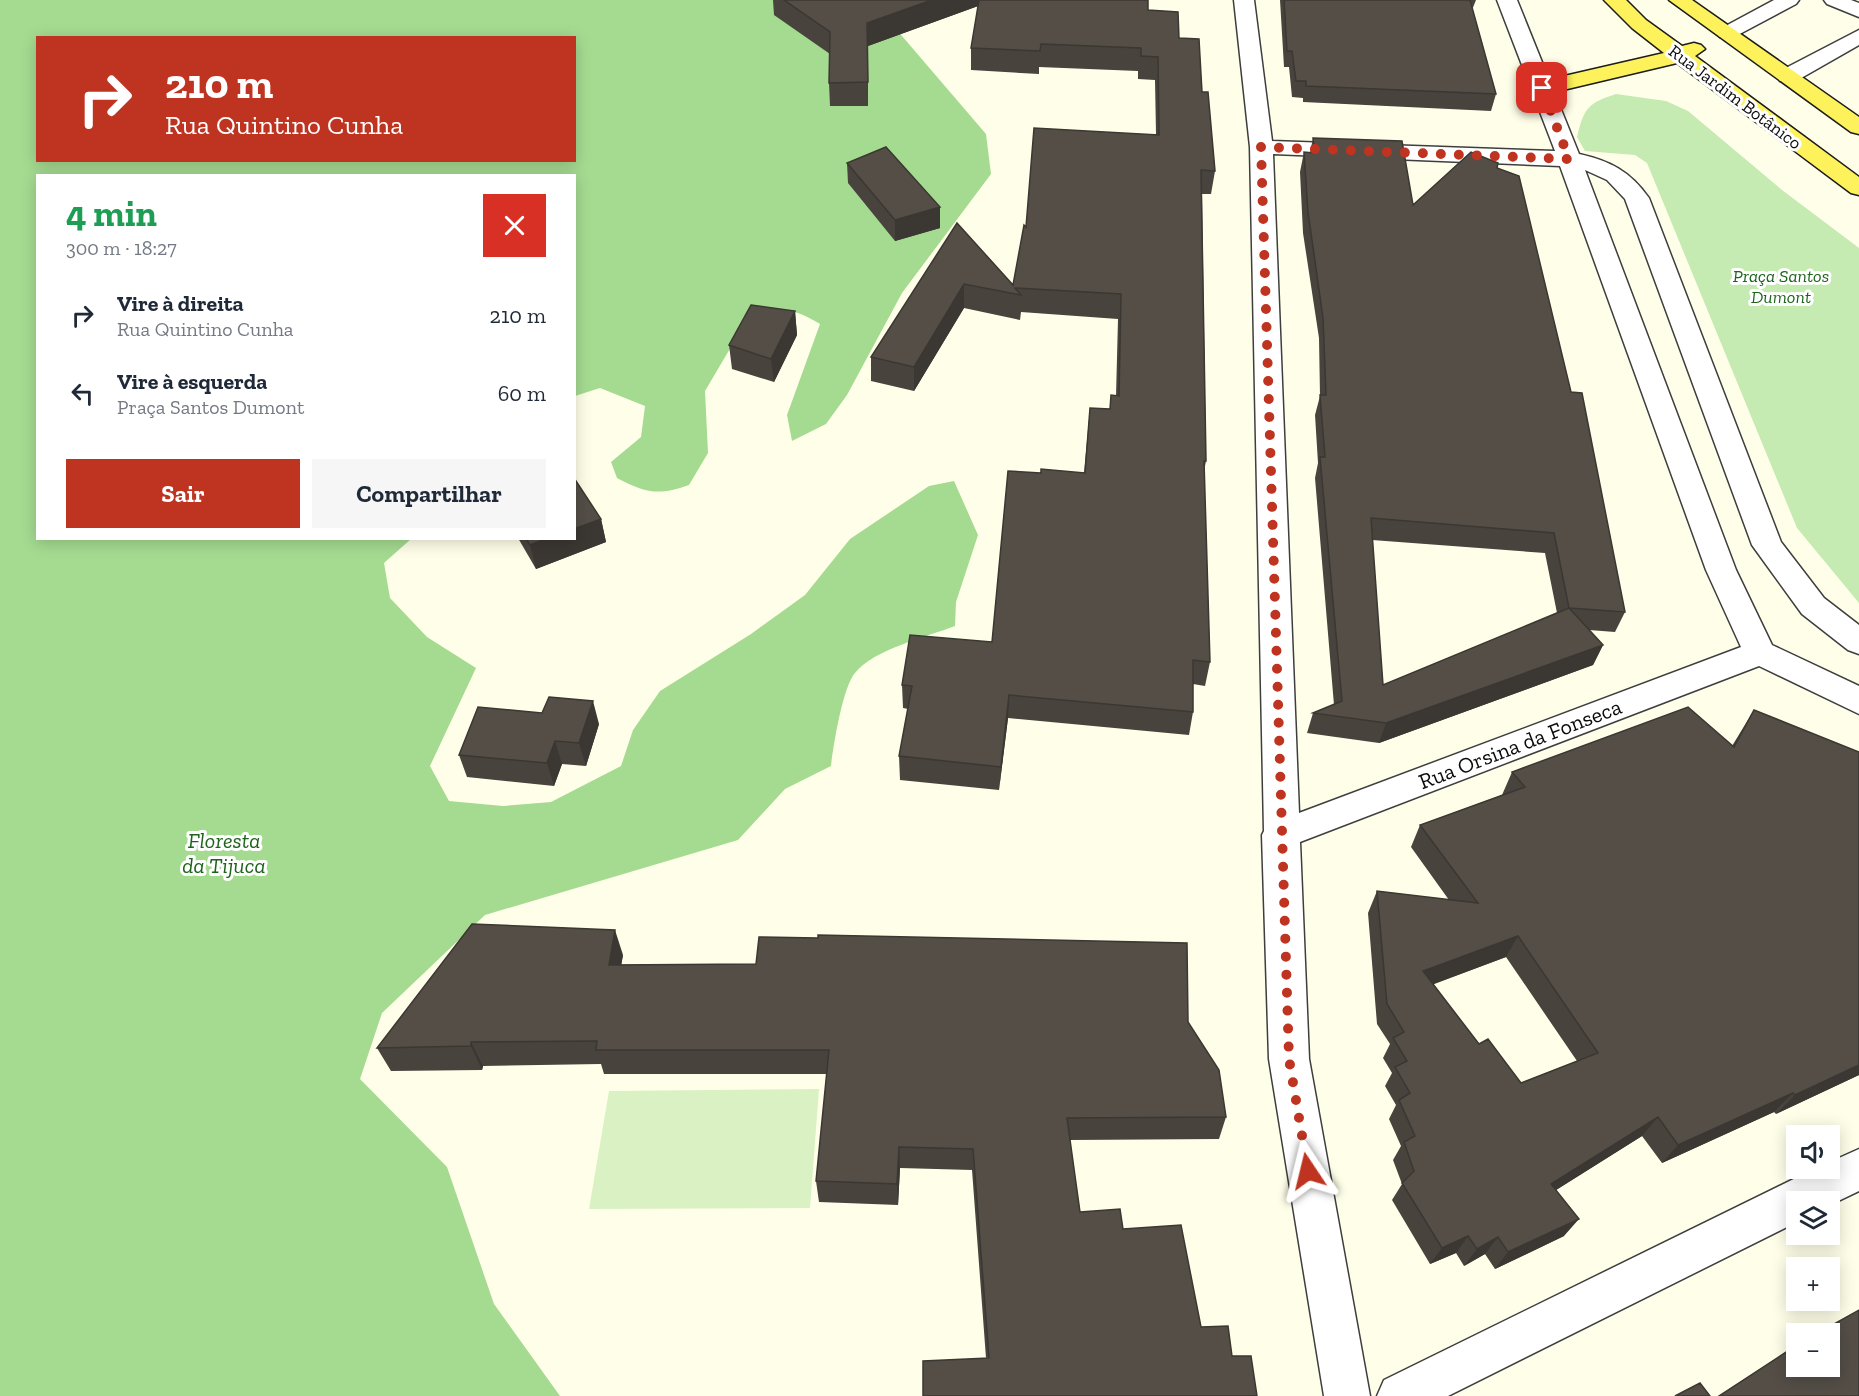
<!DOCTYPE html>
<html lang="pt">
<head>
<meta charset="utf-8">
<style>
	:root { --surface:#fff; --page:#f6f6f7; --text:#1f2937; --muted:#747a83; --accent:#be3420 }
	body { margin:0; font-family:"Zilla Slab",serif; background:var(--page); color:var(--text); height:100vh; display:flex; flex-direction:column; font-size:22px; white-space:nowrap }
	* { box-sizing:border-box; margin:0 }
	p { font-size:20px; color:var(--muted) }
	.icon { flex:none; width:33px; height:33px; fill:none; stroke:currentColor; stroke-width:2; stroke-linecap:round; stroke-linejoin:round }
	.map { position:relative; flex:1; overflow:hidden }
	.details { position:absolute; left:36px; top:174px; width:540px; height:366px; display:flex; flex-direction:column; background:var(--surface); border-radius:0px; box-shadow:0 3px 15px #0003 }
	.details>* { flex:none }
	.hud { position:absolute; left:36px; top:36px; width:540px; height:126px; border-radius:0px; box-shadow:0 3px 15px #0003; background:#be3420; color:#fff; overflow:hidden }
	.controls { position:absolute; left:1786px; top:1125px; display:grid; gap:12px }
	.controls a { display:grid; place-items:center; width:54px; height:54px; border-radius:0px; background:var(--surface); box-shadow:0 3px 15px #0003; font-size:30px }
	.pin { position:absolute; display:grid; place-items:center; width:51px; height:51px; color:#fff; margin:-26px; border-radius:12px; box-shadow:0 3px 9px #0006 }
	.me { position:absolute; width:66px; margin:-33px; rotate:350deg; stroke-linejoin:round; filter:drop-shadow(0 0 4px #0008) }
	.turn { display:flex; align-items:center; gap:21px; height:126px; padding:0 30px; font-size:27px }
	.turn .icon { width:78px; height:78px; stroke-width:2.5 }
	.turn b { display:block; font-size:42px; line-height:51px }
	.round { display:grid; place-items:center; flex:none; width:63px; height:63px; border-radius:0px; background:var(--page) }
	.head { display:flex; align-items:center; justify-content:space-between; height:102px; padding:0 30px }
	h1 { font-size:36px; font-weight:800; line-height:45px; color:#1e9e55 }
	.cta { display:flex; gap:12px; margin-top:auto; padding:12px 30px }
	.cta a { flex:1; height:69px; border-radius:0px; background:var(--accent); color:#fff; font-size:24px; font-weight:800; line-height:69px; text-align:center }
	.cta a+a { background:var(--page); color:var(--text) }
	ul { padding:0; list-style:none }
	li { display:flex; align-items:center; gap:18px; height:78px; padding:0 30px }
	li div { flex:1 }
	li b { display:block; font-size:22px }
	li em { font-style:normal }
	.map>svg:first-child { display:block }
	.green { fill:#c5eab2 }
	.forest { fill:#a5db91; fill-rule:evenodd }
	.pitch { fill:#daf1c4 }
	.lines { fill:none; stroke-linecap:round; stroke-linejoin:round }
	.minor-casing { stroke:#3e3e3e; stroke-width:3 }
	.major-casing { stroke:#1c1c1c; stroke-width:3 }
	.minor { fill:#fff; fill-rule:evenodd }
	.major { fill:#fdf25b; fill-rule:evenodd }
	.wall { fill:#48433d; fill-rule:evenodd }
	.shaded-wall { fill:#3b3732 }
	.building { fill:#544e47; stroke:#3b3732; stroke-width:1.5; fill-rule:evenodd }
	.route { stroke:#be3420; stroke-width:10; stroke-dasharray:0 18 }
	.labels { text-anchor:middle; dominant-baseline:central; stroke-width:6; stroke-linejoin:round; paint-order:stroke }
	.far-street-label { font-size:18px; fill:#0b0b0b; stroke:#fff }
	.far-park-label { font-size:18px; font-style:italic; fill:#1d641a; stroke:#fff }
	.street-label { font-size:22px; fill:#0b0b0b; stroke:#fff }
	.park-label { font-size:22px; font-style:italic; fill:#1d641a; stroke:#fff }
</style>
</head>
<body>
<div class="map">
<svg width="1859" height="1396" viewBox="0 0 1859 1396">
	<rect width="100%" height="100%" fill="#ffffe9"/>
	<path class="green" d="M 1616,94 L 1666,101 L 1688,111 L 1782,190 L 1859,248 L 1859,603 L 1797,528 L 1647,163 L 1635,155 L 1585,151 L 1577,137 C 1584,108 1588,103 1616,94 Z"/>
	<path class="forest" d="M 0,0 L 822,0 L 896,29 L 986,134 L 991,174 L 902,293 L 847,395 L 826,424 L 792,441 L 787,415 L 820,324 C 794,308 781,308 751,313 L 705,391 L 708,453 L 689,485 C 658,496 646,493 617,478 L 611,462 L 641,437 L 645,406 L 600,388 L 575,396 L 574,176 L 38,176 L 38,538 L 411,539 L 384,563 L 390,598 L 427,637 L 476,668 L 430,766 L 449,801 L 503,806 L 551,802 L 621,766 L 633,730 L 660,691 L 751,634 L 805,595 L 850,539 L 929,486 L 954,481 L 978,535 L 956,602 L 955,626 C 927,637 874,649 855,673 C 843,686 833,747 831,766 L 785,789 L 738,840 L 485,915 L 382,1013 L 360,1079 L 447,1167 L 494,1304 L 560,1396 L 0,1396 ZM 38,38 L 574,38 L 574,160 L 38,160 Z"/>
	<path class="pitch" d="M 819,1089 L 810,1208 L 589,1209 L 609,1091 Z"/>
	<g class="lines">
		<defs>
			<path id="minor" d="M 1234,0 L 1254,0 L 1272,141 L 1555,151 L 1497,0 L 1517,0 L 1579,154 C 1610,161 1630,171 1649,198 L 1781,542 L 1824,598 L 1859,625 L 1859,654 L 1848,650 L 1802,614 L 1752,545 L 1625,199 L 1607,180 L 1585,170 L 1736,570 L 1772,645 L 1859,686 L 1859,714 L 1759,666 L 1300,842 L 1309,1059 L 1370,1396 L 1324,1396 L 1269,1059 L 1262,835 L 1264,831 L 1250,147 ZM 1273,154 L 1560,166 L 1706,570 L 1741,647 L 1299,813 Z
				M 1774,0 L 1799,0 L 1796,4 L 1734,37 L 1720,37 L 1717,33 L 1720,29 Z
				M 1824,0 L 1851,0 L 1859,3 L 1859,17 L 1827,4 Z
				M 1859,30 L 1859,45 L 1796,81 L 1780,81 L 1777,76 L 1780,71 Z
				M 1859,1149 L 1859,1191 L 1830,1205 L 1830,1202 L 1797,1202 L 1797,1222 L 1448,1396 L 1377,1396 L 1384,1380 L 1816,1168 L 1830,1168 L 1830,1162 Z"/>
			<path id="major" d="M 1604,0 L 1626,0 L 1646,20 L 1682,46 L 1694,43 L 1701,45 L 1705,49 L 1695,56 L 1859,177 L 1859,195 L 1851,193 L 1677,63 L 1542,95 L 1534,93 L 1531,88 L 1534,83 L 1664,53 L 1632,28 Z
				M 1669,0 L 1692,0 L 1859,117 L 1859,134 L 1851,132 Z"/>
		</defs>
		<use href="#minor" class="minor-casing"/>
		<use href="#major" class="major-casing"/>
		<use href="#minor" class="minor"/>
		<use href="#major" class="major"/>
	</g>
	<path class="wall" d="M 773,0 L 1148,0 L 1148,10 L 1179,38 L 1202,92 L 1215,171 L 1211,194 L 1202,194 L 1206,461 L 1204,471 L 1210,662 L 1205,686 L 1193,684 L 1193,712 L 1189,735 L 1008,718 L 999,790 L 900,780 L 899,756 L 908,709 L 903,708 L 902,685 L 992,642 L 1041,473 L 1084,473 L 1090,408 L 1110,409 L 1116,396 L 1118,319 L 1021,312 L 1020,320 L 964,308 L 914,391 L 871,381 L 871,357 L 957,223 L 1013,285 L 1026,227 L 1156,134 L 1155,80 L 1138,79 L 1138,71 L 1039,67 L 1039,74 L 971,70 L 971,48 L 978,6 L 868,46 L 868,106 L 830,106 L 829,83 L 830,54 L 774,15 Z
		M 1280,0 L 1476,0 L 1472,10 L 1496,94 L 1491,111 L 1303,102 L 1303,98 L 1292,97 L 1289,67 L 1284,67 Z
		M 1313,138 L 1413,205 L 1497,168 L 1571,392 L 1625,612 L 1615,632 L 1589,630 L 1603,645 L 1593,665 L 1379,743 L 1307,733 L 1313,713 L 1334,705 L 1315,478 L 1318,463 L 1315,415 L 1320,396 L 1319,338 L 1303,233 L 1300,172 L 1304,152 L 1310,153 ZM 1372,540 L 1545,553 L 1557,613 L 1383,685 Z
		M 847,163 L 940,228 L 895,241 L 848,183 Z
		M 795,311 L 797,335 L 774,382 L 732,369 L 729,345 Z
		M 601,519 L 606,542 L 536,569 L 518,538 L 574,538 Z
		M 1754,710 L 1859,1075 L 1776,1114 L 1774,1112 L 1662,1163 L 1642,1136 L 1556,1190 L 1564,1236 L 1495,1269 L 1485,1254 L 1464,1266 L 1456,1253 L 1430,1264 L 1392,1200 L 1402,1184 L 1393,1160 L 1401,1146 L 1389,1119 L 1396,1105 L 1385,1086 L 1392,1073 L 1383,1058 L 1390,1044 L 1377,1024 L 1368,913 L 1377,891 L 1449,900 L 1411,847 L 1420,825 L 1502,795 L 1512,772 L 1732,746 ZM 1506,957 L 1577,1061 L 1521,1083 L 1479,1044 L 1433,984 Z
		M 599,724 L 586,766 L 562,764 L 554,786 L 467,777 L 459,755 Z
		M 623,955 L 621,965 L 1188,1022 L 1226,1117 L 1219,1139 L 1070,1140 L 1080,1212 L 1123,1229 L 1201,1327 L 986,1358 L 972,1170 L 900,1168 L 898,1205 L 819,1202 L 816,1181 L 827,1074 L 604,1074 L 601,1064 L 483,1066 L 482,1070 L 391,1071 L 377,1048 Z"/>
	<path class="shaded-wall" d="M 932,0 L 981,0 L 981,5 L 868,46 L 868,106 L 867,23 Z
		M 940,207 L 940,228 L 895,241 L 895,220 Z
		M 964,284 L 964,308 L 914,391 L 914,367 Z
		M 795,311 L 797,335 L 774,382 L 771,359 Z
		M 601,519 L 606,542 L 536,569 L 530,545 L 548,538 L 574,538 L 574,529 Z
		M 1603,645 L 1593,665 L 1379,743 L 1386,723 Z
		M 1009,695 L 1008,718 L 999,790 L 1001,767 Z
		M 593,701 L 599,724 L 586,766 L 579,743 Z
		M 555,741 L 562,764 L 554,786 L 547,763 Z
		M 615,930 L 623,955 L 617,990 L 609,965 Z
		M 1518,936 L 1506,957 L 1413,992 L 1423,971 Z
		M 471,1042 L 483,1066 L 482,1070 L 471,1046 Z
		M 1859,1065 L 1859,1075 L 1776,1114 L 1795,1095 Z
		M 1793,1093 L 1774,1112 L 1662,1163 L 1678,1145 Z
		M 1658,1117 L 1642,1136 L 1537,1202 L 1551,1184 Z
		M 899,1147 L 900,1168 L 898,1205 L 897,1184 Z
		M 1579,1219 L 1564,1236 L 1495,1269 L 1508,1252 Z
		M 1468,1236 L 1456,1253 L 1430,1264 L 1442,1248 Z
		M 1498,1237 L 1485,1254 L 1464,1266 L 1477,1249 Z"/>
	<path class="building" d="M 784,0 L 932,0 L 867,23 L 868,82 L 829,83 L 830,32 Z
		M 979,0 L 1148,0 L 1148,10 L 1178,12 L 1179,38 L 1199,39 L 1202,92 L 1208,92 L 1215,171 L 1201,170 L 1206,461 L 1204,461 L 1210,662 L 1193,660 L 1193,712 L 1009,695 L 1001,767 L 899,756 L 912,686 L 902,685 L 910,635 L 992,642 L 1008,471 L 1041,473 L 1041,469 L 1085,473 L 1090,408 L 1110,409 L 1111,395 L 1119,396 L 1121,294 L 1015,288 L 1021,295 L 964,284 L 914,367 L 871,357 L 957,223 L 1013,285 L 1024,225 L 1026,227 L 1034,128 L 1159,135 L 1158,57 L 1141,56 L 1141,48 L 1041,44 L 1040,51 L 971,48 Z
		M 1284,0 L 1470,0 L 1496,94 L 1306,86 L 1306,81 L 1296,81 L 1292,51 L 1287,51 Z
		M 1313,138 L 1402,141 L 1413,205 L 1471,152 L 1498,163 L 1497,168 L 1519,176 L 1571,392 L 1582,393 L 1625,612 L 1569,608 L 1554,533 L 1371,518 L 1383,685 L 1569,608 L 1603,645 L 1386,723 L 1313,713 L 1342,701 L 1320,457 L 1325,457 L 1320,395 L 1326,395 L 1323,318 L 1308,212 L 1304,152 L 1315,153 Z
		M 886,147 L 940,207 L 895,220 L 847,163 Z
		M 751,305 L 795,311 L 771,359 L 729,345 Z
		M 574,478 L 601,519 L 574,529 Z
		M 526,538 L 548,538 L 530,545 Z
		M 549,697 L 593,701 L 579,743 L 555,741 L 547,763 L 459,755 L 478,707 L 542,713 Z
		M 1688,707 L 1734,747 L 1754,710 L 1859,752 L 1859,1065 L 1795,1095 L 1793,1093 L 1678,1145 L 1658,1117 L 1551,1184 L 1579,1219 L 1508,1252 L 1498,1237 L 1477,1249 L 1468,1236 L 1442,1248 L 1402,1183 L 1414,1171 L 1404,1142 L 1415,1136 L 1399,1100 L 1410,1093 L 1395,1067 L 1407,1061 L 1393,1038 L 1404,1032 L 1387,1004 L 1377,891 L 1478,903 L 1420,825 L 1525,787 L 1512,772 ZM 1518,936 L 1598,1053 L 1521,1083 L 1488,1039 L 1479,1044 L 1423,971 Z
		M 472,924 L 615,930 L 609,965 L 756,964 L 759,937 L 818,938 L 818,935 L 1187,943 L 1188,1022 L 1219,1070 L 1226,1117 L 1067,1118 L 1080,1212 L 1120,1209 L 1123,1229 L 1181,1225 L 1201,1327 L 1228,1326 L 1232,1356 L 1251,1356 L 1257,1396 L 923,1396 L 923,1361 L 989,1358 L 973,1149 L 899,1147 L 897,1184 L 816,1181 L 829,1050 L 596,1050 L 597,1041 L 471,1042 L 471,1046 L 377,1048 Z
		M 1859,1310 L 1859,1396 L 1719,1396 L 1797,1345 L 1797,1366 L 1830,1366 L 1830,1334 L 1816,1334 Z
		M 1700,1383 L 1710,1396 L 1675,1396 Z"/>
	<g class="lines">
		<path class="route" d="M 1308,1171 L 1289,1059 L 1261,147 L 1569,159 L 1542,88"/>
	</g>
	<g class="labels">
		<g class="far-street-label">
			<text transform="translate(1735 97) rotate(37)">Rua Jardim Botânico</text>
		</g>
		<g class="far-park-label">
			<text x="1781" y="276">Praça Santos<tspan x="1781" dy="21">Dumont</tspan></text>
		</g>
		<g class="street-label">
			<text transform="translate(1520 744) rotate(-21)">Rua Orsina da Fonseca</text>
		</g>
		<g class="park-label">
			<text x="224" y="840">Floresta<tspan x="224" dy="25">da Tijuca</tspan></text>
		</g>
	</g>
</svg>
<div class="controls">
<a><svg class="icon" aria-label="sound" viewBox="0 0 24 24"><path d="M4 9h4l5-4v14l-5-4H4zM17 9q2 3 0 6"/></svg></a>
<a><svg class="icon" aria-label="layers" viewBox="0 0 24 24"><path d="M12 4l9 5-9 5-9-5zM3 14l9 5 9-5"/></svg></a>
<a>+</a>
<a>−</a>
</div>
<div class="pin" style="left:1542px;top:88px;background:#d93025"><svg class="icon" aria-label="arrive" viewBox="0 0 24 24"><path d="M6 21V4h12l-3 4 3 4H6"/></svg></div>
<svg class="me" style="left:1308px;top:1171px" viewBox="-20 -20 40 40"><path d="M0-17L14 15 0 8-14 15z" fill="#be3420" stroke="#fff" stroke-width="4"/></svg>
<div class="hud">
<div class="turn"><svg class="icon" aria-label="right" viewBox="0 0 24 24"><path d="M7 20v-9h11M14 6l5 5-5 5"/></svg><div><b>210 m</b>Rua Quintino Cunha</div></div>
</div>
<section class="details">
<div class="head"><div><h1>4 min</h1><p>300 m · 18:27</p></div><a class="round" style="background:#d93025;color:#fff"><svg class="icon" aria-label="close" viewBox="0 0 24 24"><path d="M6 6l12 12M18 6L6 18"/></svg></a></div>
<ul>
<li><svg class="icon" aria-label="right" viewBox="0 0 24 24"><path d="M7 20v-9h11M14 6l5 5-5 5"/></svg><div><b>Vire à direita</b><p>Rua Quintino Cunha</p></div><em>210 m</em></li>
<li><svg class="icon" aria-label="left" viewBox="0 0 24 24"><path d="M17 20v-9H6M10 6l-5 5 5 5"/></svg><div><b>Vire à esquerda</b><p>Praça Santos Dumont</p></div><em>60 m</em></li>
</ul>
<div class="cta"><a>Sair</a><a>Compartilhar</a></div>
</section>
</div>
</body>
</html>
